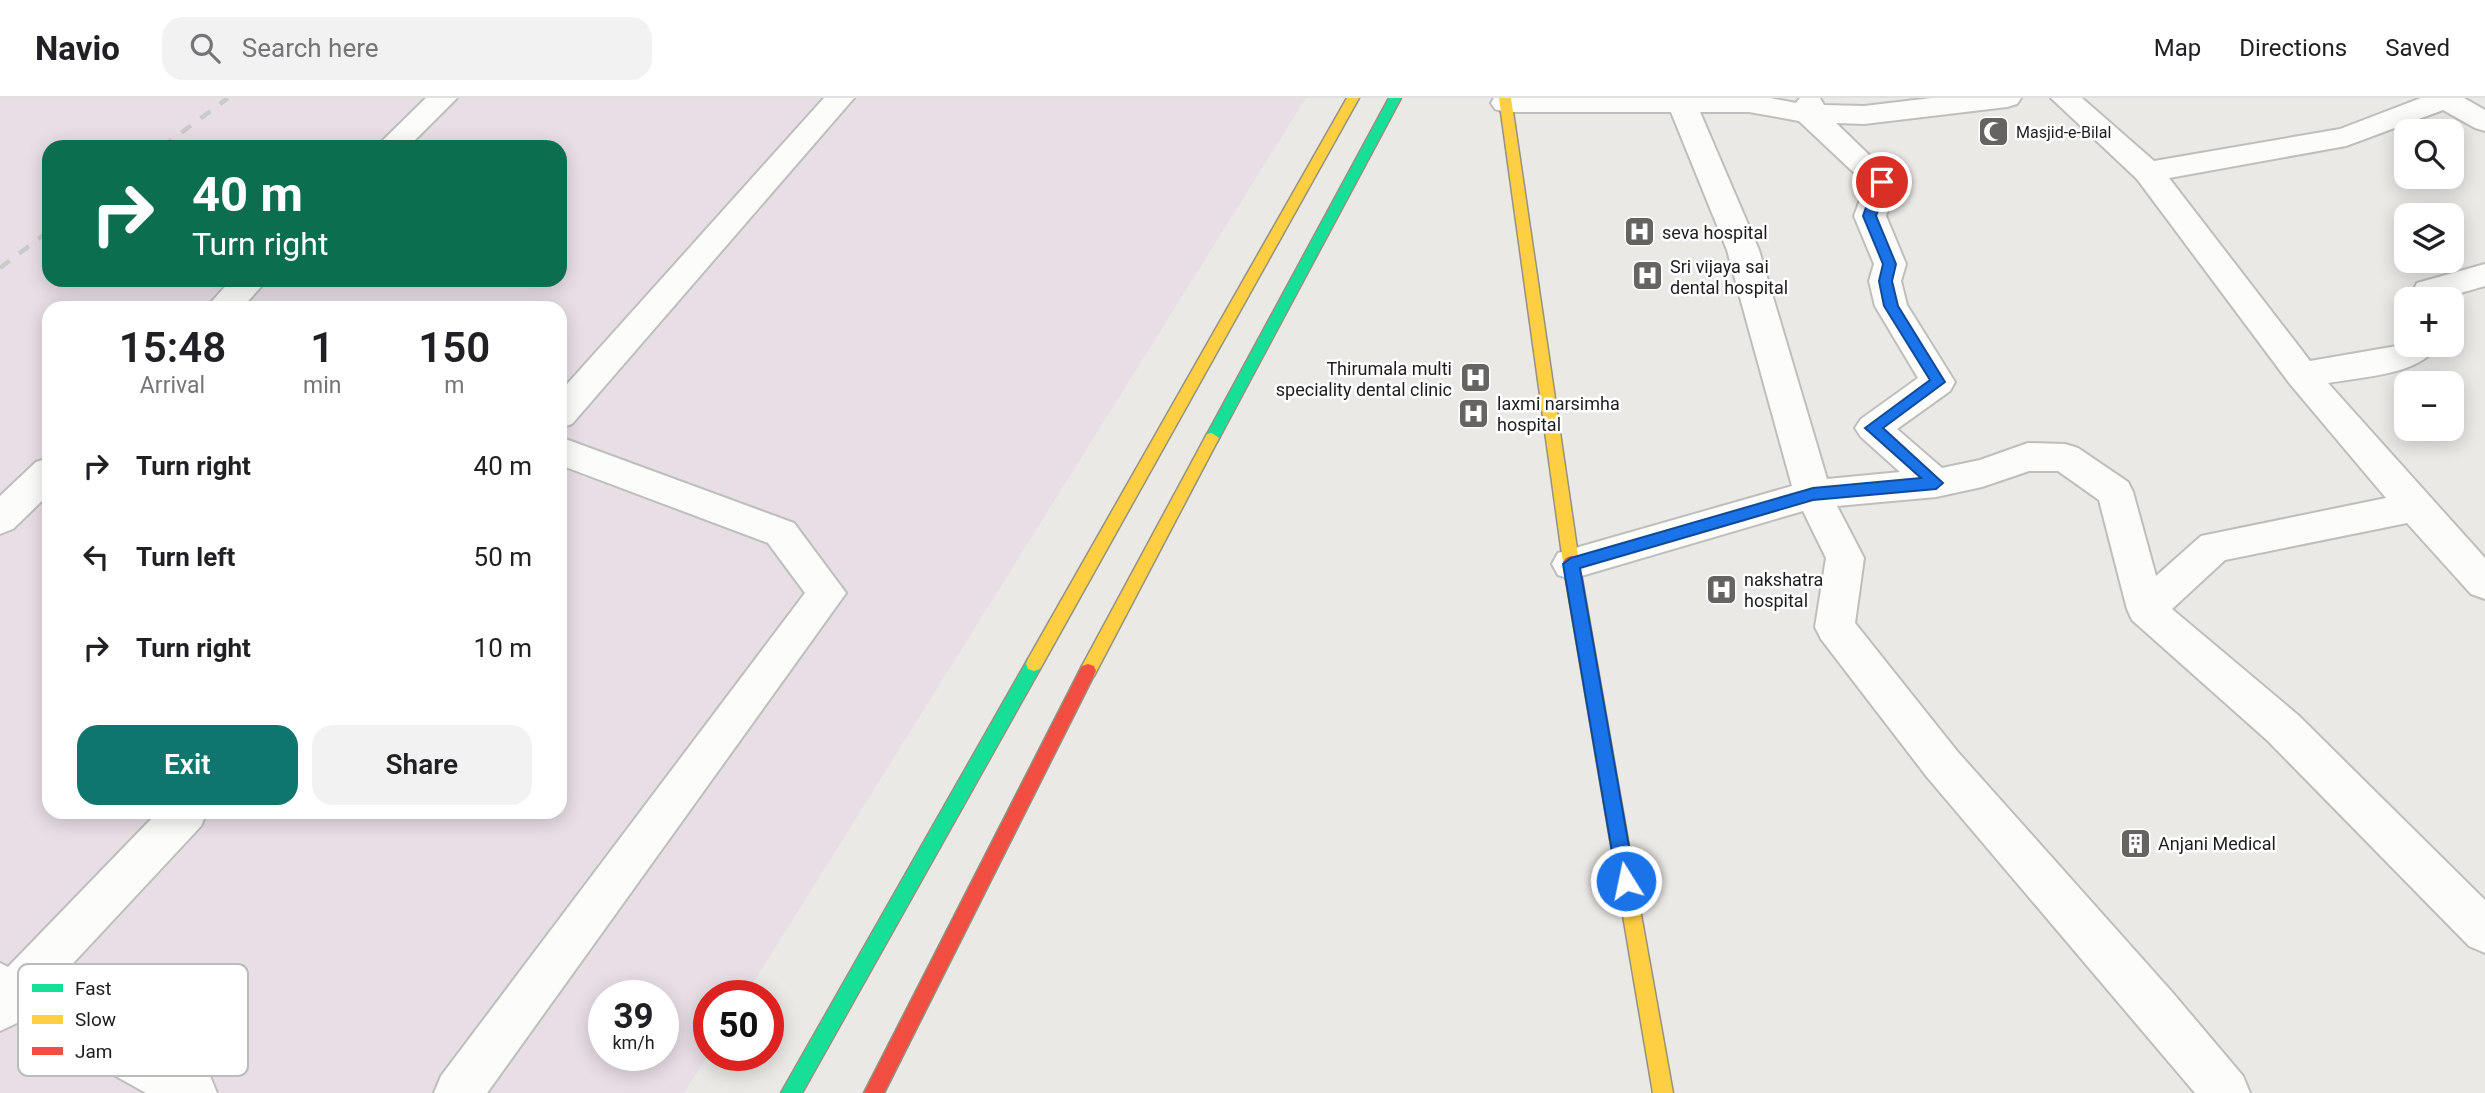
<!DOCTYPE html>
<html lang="en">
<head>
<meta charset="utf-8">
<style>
	:root { --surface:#fff; --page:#f2f2f2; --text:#202124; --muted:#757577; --line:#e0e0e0; --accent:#0f766e }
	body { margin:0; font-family:Roboto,sans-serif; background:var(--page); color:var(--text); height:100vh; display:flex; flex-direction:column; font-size:26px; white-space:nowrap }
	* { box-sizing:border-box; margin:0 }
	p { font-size:23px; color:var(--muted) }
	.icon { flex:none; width:38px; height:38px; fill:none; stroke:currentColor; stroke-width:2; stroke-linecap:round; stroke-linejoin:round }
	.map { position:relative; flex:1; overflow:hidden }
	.side { position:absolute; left:42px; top:203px; width:525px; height:518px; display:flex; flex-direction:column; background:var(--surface); border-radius:21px; box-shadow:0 4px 18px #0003 }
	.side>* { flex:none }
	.hud { position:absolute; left:42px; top:42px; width:525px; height:147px; border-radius:21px; box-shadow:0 4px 18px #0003; background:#0b6e4f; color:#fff; overflow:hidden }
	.fabs { position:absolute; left:2394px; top:21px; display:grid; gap:14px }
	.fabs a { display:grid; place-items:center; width:70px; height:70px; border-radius:14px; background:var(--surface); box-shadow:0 4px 18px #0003; font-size:35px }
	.speed { position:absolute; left:588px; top:882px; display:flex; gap:14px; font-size:35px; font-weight:700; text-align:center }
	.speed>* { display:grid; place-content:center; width:91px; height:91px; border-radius:50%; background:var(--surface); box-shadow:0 4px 18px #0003; line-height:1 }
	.speed small { font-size:18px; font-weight:400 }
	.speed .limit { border:10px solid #d22; background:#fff; color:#111 }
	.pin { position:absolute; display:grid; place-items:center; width:60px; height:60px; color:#fff; margin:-30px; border:4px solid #fff; border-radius:50%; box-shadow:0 2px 7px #0007 }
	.me { position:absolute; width:77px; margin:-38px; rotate:350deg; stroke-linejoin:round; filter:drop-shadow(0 0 5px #0008) }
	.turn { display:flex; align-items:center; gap:24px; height:147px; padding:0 35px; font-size:32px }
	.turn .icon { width:91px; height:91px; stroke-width:2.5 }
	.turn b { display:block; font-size:49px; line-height:60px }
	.eta { display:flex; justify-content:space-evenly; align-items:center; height:119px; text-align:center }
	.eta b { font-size:42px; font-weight:600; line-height:49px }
	.action { display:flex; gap:14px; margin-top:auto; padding:14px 35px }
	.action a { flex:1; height:80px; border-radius:21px; background:var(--accent); color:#fff; font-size:28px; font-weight:600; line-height:80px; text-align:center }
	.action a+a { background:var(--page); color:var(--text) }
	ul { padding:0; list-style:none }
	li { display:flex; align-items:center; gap:21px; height:91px; padding:0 35px }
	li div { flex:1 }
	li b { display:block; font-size:26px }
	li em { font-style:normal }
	header { display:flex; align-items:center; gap:42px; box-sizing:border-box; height:98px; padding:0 35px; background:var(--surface); border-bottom:2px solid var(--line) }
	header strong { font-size:33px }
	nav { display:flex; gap:38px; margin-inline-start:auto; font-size:24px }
	.search { width:490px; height:63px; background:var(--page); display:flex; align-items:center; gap:18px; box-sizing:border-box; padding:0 24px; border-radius:21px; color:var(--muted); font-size:26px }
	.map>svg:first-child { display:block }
	.industrial { fill:#e8dfe6; fill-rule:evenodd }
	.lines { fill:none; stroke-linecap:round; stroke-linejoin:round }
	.street-casing { stroke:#bebebc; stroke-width:4 }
	.fast-casing { stroke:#949280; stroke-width:3 }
	.slow-casing { stroke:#949280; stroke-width:3 }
	.jam-casing { stroke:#949280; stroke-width:3 }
	.street { fill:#fcfcfb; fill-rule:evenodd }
	.fast { fill:#16e098; fill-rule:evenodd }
	.slow { fill:#ffcf43; fill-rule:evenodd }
	.jam { fill:#f24e42; fill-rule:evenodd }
	.rail { stroke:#cacac9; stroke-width:4.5; stroke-dasharray:12 12; stroke-linecap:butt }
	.route { fill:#1a73e8; stroke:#114b97; stroke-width:2 }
	.labels { text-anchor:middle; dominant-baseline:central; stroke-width:5; stroke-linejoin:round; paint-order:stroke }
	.far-poi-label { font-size:16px; fill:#1d1d1d; stroke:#fff; text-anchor:start }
	.poi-label { font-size:18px; fill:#1d1d1d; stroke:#fff; text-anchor:start }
	.key { fill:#fff; stroke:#bbb; stroke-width:2 }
	.key-label { font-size:19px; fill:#1d1d1d }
</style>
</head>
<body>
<header>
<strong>Navio</strong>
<div class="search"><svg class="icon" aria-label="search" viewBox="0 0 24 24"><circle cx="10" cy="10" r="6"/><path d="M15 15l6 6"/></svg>Search here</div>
<nav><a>Map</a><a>Directions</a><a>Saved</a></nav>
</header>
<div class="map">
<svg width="2485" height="995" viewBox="0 0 2485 995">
	<rect width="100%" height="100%" fill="#ebe9e6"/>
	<path class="industrial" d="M 0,0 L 1306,0 L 745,898 L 709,898 L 709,956 L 684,995 L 0,995 ZM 49,49 L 560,49 L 560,182 L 49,182 ZM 49,210 L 560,210 L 560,714 L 49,714 ZM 604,898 L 663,898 L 663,957 L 604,957 Z"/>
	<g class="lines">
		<defs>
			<path id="street" d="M 426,0 L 457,0 L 408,49 L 376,49 Z
				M 824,0 L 854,0 L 572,326 L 560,330 L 560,294 Z
				M 1494,0 L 1770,0 L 1796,5 L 1800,0 L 1820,0 L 1824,7 L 1864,8 L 1932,0 L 2021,0 L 2017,6 L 2007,9 L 1864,26 L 1836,25 L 1897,84 L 1886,118 L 1906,166 L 1901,183 L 1907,207 L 1955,284 L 1950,293 L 1897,331 L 1942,370 L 1980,362 L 2028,345 L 2065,346 L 2078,350 L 2128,384 L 2133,394 L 2156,478 L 2201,438 L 2386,400 L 2290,286 L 2137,81 L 2051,0 L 2082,0 L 2154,63 L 2340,31 L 2421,0 L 2464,0 L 2485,12 L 2485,33 L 2475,30 L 2443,12 L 2346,48 L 2169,80 L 2310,263 L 2397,248 L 2406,241 L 2406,247 L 2438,247 C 2420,277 2361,279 2328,285 L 2485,460 L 2485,501 L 2471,496 L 2407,425 L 2225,462 L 2172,511 L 2298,617 L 2485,802 L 2485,855 L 2469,848 L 2268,643 L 2132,522 L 2127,511 L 2099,402 L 2058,373 L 2029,373 L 1982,389 L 1936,399 L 1837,408 L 1864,460 L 1855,525 L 1957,653 L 2172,894 L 2243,978 L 2250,995 L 2195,995 L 1927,679 L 1821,541 L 1815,529 L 1826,460 L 1803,413 L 1571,481 L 1558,477 L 1552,466 L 1558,455 L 1792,388 L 1727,152 L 1671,14 L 1505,14 L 1495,11 L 1491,5 ZM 1700,14 L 1749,14 L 1799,23 L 1866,86 L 1854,118 L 1874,166 L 1869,183 L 1875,208 L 1918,280 L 1861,321 L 1855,330 L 1861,339 L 1900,374 L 1827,381 L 1759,152 Z
				M 2485,166 L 2485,188 L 2447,199 L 2447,201 L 2415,201 L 2413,193 L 2417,185 Z
				M 231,182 L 267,182 L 242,210 L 206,210 Z
				M 560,339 L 794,425 L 846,495 L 487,995 L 434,995 L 441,978 L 805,495 L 768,445 L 560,367 Z
				M 49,360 L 49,396 L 13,431 L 0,436 L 0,398 L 36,364 Z
				M 158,714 L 207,714 L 201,728 L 50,890 L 210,978 L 217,995 L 146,995 L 19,924 L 0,933 L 0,865 L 8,869 Z"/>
			<path id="fast" d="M 1389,0 L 1401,0 L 1217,344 L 1207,344 L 1205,340 Z
				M 1034,559 L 1040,561 L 1042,566 L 1040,571 L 802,995 L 781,995 L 1028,561 Z"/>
			<path id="slow" d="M 1347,0 L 1359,0 L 1040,571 L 1034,573 L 1028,571 L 1026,566 L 1028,561 Z
				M 1499,0 L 1511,0 L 1579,464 L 1576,468 L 1566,468 L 1563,464 Z
				M 1212,335 L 1219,340 L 1094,578 L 1088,580 L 1082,578 L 1080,573 L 1082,568 L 1207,336 Z
				M 1628,785 L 1634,788 L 1637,794 L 1673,995 L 1653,995 L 1619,794 L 1622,788 Z"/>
			<path id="jam" d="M 1571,458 L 1576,460 L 1579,464 L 1637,794 L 1634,800 L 1628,803 L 1622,800 L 1619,794 L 1563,464 L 1566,460 Z
				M 1088,566 L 1094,568 L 1096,573 L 884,995 L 864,995 L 1082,568 Z"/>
		</defs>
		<use href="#street" class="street-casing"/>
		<use href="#fast" class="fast-casing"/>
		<use href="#slow" class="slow-casing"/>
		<use href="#jam" class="jam-casing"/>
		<use href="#street" class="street"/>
		<use href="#fast" class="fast"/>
		<use href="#slow" class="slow"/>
		<use href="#jam" class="jam"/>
		<path class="rail" d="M 162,49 L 228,0
			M 0,170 L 49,133"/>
	</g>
	<path class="route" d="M 1882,80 L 1888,84 L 1876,118 L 1896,166 L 1892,183 L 1898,208 L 1945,284 L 1883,330 L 1943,385 L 1936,391 L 1813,402 L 1580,470 L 1635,783 L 1633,790 L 1626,792 L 1620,790 L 1617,783 L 1563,466 L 1571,460 L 1813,390 L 1921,380 L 1865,330 L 1930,282 L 1884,208 L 1879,183 L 1883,166 L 1863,118 L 1875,84 Z"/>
	<defs>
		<symbol id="mosque-square" viewBox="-11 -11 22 22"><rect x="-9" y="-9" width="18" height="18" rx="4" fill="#656463" stroke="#fff"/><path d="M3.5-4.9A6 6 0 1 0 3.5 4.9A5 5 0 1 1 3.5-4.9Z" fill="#fff"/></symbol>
		<symbol id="hospital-square" viewBox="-11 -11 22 22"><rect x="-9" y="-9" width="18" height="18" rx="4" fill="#656463" stroke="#fff"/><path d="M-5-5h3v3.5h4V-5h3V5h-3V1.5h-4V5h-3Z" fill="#fff"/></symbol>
		<symbol id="building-square" viewBox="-11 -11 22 22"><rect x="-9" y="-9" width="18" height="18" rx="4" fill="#656463" stroke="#fff"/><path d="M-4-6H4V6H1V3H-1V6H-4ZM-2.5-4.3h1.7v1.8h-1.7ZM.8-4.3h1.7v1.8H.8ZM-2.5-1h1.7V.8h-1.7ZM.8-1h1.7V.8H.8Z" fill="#fff"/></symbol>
	</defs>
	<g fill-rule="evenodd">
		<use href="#mosque-square" x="1976" y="16" width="35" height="35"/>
		<use href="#hospital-square" x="1622" y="116" width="35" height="35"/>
		<use href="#hospital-square" x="1630" y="160" width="35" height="35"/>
		<use href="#hospital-square" x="1458" y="262" width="35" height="35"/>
		<use href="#hospital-square" x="1456" y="298" width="35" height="35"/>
		<use href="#hospital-square" x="1704" y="474" width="35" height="35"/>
		<use href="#building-square" x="2118" y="728" width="35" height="35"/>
	</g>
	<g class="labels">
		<g class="far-poi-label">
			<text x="2016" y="34">Masjid-e-Bilal</text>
		</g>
		<g class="poi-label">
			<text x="1662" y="134">seva hospital</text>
			<text x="1670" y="168">Sri vijaya sai<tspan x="1670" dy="21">dental hospital</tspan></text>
			<text x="1452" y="270" text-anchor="end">Thirumala multi<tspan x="1452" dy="21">speciality dental clinic</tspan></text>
			<text x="1497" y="305">laxmi narsimha<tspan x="1497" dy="21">hospital</tspan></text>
			<text x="1744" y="481">nakshatra<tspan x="1744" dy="21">hospital</tspan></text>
			<text x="2158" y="745">Anjani Medical</text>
		</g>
	</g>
	<rect x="18" y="866" width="230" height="112" rx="10" class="key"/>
	<rect x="32" y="886" width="31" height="8" fill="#16e098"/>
	<rect x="32" y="917" width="31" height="9" fill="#ffcf43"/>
	<rect x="32" y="949" width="31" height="8" fill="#f24e42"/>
	<g class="key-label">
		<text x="75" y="897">Fast</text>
		<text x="75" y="928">Slow</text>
		<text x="75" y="960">Jam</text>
	</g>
</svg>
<div class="fabs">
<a><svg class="icon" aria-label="search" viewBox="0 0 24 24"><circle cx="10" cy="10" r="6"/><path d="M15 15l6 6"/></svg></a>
<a><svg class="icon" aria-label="layers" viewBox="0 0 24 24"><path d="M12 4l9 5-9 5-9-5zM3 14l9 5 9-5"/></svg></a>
<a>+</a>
<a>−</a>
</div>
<div class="speed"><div>39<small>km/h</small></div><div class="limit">50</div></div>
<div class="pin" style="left:1882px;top:84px;background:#d93025"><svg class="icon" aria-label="arrive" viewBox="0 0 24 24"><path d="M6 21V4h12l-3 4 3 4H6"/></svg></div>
<svg class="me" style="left:1626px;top:783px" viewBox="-20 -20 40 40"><circle r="17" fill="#1a73e8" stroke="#fff" stroke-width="3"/><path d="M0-11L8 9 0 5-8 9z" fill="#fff"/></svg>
<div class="hud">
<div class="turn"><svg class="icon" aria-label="right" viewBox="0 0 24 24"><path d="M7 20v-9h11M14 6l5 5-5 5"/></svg><div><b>40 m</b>Turn right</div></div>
</div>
<section class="side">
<div class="eta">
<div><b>15:48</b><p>Arrival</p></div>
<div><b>1</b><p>min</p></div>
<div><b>150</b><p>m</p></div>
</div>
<ul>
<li><svg class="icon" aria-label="right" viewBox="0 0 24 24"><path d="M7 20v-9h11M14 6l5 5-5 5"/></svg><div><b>Turn right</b></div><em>40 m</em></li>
<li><svg class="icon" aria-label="left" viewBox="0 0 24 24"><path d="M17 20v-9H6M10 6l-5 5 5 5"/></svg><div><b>Turn left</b></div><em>50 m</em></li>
<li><svg class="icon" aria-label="right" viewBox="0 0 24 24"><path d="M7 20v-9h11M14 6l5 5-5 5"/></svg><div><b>Turn right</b></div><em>10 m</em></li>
</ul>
<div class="action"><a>Exit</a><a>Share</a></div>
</section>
</div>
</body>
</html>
